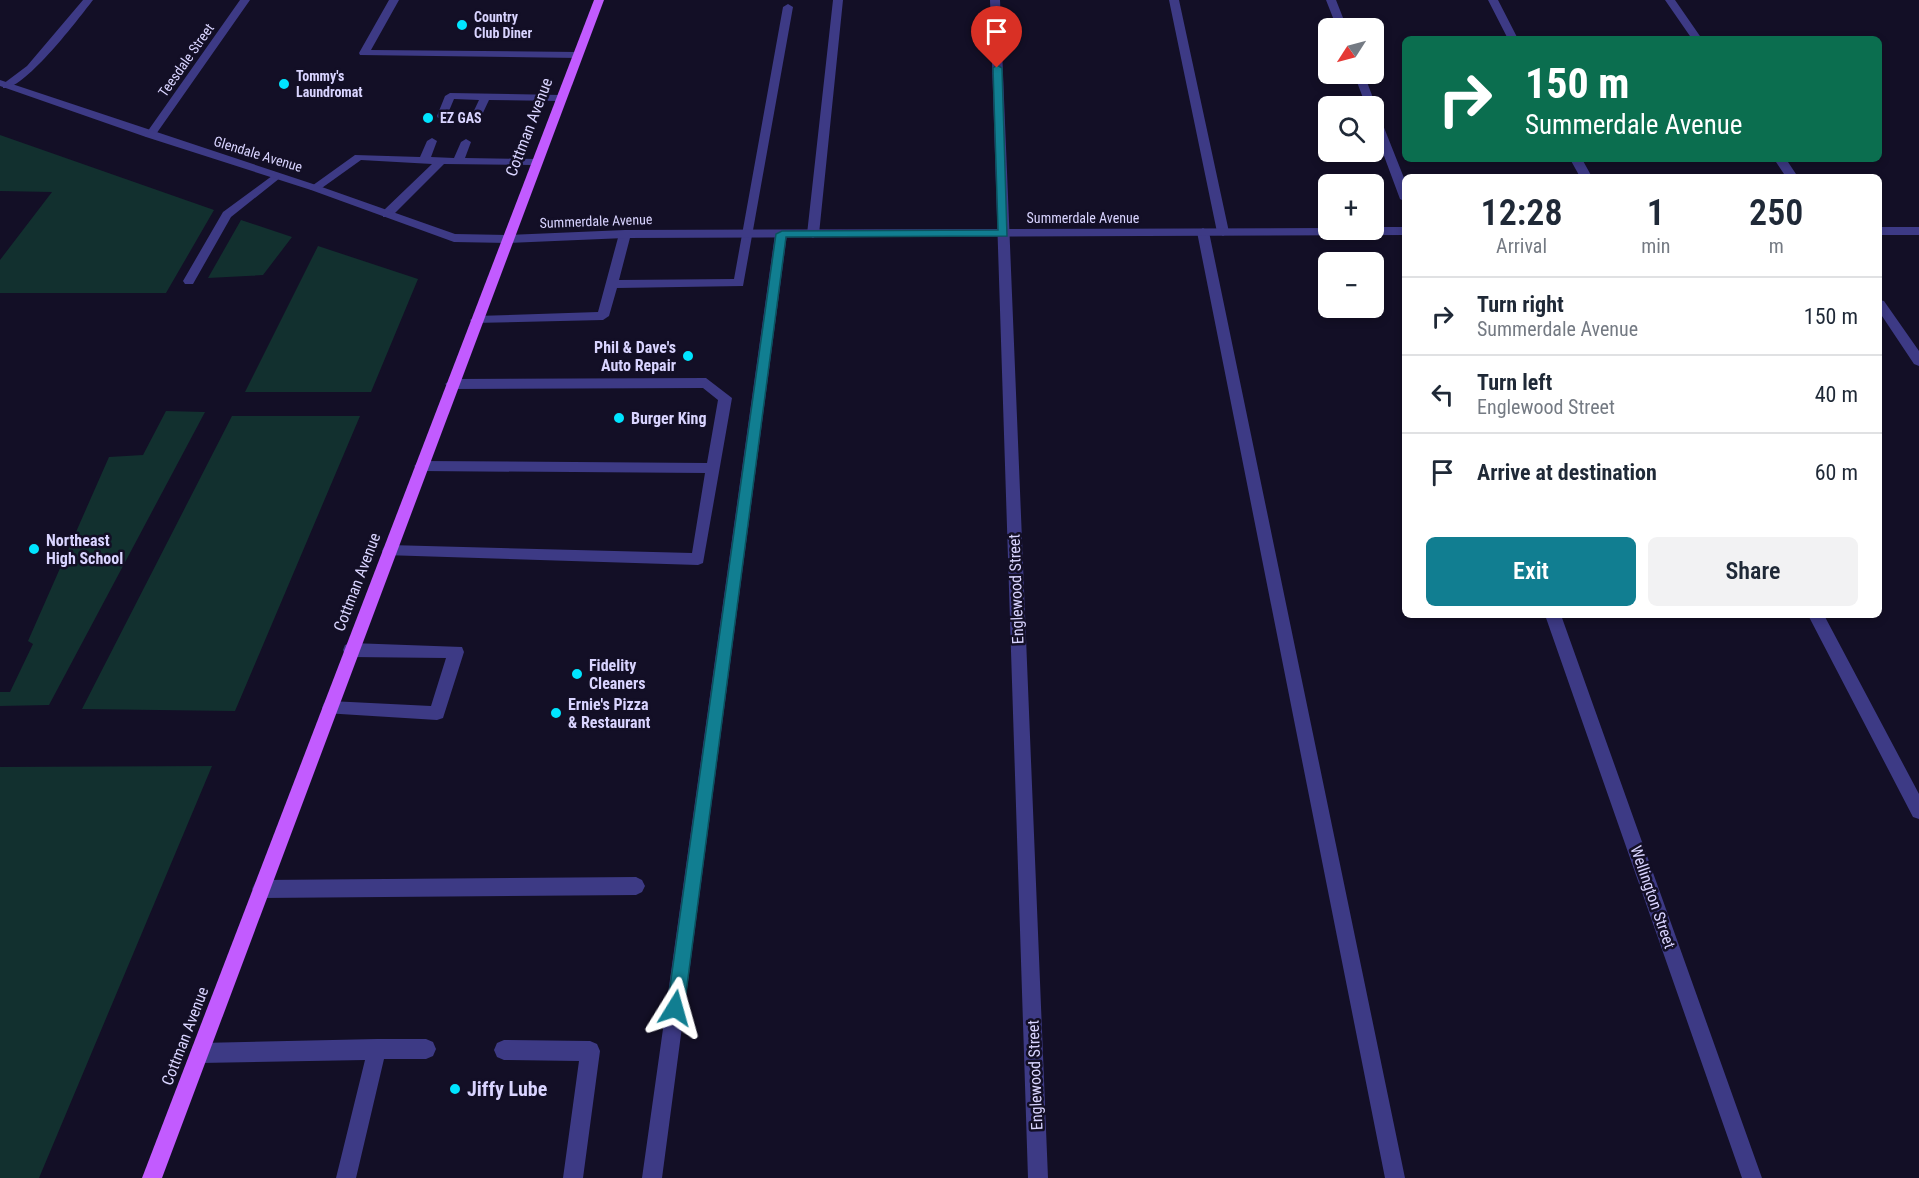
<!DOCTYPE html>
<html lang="en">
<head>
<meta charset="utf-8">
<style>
	:root { --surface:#fff; --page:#f2f2f3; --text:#1f2937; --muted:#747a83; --line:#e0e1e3; --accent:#117e91 }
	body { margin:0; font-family:"Roboto Condensed",sans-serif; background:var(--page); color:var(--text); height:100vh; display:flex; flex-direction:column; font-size:22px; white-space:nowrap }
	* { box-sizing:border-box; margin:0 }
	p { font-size:20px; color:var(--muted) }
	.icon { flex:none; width:33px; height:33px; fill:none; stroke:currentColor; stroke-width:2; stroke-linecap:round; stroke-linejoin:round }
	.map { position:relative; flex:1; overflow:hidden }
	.panel { position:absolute; left:1402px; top:174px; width:480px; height:444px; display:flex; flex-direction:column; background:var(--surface); border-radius:9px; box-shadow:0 3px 9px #0003 }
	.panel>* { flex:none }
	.guide { position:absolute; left:1402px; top:36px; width:480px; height:126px; border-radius:9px; box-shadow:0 3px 9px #0003; background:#0b6e4f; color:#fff; overflow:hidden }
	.needle { width:39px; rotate:234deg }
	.tools { position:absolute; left:1318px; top:18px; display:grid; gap:12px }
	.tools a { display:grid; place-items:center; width:66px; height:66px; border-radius:9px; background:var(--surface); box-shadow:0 3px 9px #0003; font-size:30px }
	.pin { position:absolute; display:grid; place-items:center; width:51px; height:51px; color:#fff; margin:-62px -26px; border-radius:50% 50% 50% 0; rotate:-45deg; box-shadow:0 0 6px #0007 }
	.pin .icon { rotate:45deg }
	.me { position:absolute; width:66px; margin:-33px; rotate:8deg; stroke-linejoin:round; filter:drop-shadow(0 0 4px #0008) }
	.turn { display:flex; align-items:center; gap:21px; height:126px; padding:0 24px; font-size:27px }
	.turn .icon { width:78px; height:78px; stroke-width:2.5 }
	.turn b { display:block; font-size:42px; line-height:51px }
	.eta { display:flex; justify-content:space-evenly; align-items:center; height:102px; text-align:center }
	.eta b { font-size:36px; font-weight:600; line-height:42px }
	.primary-button { display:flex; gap:12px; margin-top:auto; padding:12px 24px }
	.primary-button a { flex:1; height:69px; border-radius:9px; background:var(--accent); color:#fff; font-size:24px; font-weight:600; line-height:69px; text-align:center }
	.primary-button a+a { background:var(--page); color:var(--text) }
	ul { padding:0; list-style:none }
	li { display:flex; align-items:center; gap:18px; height:78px; padding:0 24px; border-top:2px solid var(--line) }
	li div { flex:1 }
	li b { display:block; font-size:22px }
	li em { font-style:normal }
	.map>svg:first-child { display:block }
	.green { fill:#12302f }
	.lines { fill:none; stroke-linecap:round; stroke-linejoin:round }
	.service { fill:#3d3a85; fill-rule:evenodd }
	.minor { fill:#3d3a85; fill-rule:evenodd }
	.tertiary { fill:#3d3a85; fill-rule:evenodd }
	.primary { fill:#c25bff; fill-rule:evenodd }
	.route { fill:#117e91; stroke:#0b525e; stroke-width:1.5 }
	.poi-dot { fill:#00e5ff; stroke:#130f26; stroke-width:2 }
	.labels { text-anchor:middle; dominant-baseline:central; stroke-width:5; stroke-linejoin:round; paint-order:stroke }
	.far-poi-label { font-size:14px; font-weight:bold; fill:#d9d4ff; stroke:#130f26; text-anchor:start }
	.far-street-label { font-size:14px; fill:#d9d4ff; stroke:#130f26 }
	.street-label { font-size:16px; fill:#d9d4ff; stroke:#130f26 }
	.poi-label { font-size:16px; font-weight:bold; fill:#d9d4ff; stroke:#130f26; text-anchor:start }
	.near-poi-label { font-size:20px; font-weight:bold; fill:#d9d4ff; stroke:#130f26; text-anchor:start }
</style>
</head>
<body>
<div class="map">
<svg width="1919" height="1178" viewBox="0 0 1919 1178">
	<rect width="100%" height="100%" fill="#130f26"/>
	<path class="green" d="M 0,135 L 214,210 L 166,293 L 0,293 L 0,260 L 52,192 L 0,191 Z
		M 241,220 L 292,237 L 263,275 L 208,278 Z
		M 318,246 L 418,279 L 371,392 L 245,392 Z
		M 166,411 L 205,412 L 49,705 L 0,706 L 0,692 L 10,692 L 33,644 L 28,641 L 109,457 L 143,455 Z
		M 232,416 L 360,416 L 235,711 L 82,709 Z
		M 212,766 L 39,1178 L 0,1178 L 0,767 Z"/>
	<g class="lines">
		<path class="service" d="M 83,0 L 93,0 C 79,18 24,91 3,88 L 3,84 L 27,66 Z
			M 389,0 L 399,0 L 371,50 L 578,52 L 583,55 L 578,58 L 360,55 L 359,53 Z
			M 833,0 L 843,0 L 819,234 L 813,238 L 807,234 Z
			M 1169,0 L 1179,0 L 1229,232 L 1223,236 L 1217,232 Z
			M 1488,0 L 1498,0 L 1518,39 L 1508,39 Z
			M 788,4 L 793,7 L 743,286 L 617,288 L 609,316 L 603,320 L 472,323 L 470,320 L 476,316 L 598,312 L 619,234 L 625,230 L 631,234 L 619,280 L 734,279 L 783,7 Z
			M 450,93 L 561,95 L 566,98 L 561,101 L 489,100 L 481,117 L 476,120 L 471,117 L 479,100 L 454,99 L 446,118 L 438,118 L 437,116 L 445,96 Z
			M 432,138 L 437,141 L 431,157 L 454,158 L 461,142 L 466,139 L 471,142 L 465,158 L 536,159 L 542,162 L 536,165 L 444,164 L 391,217 L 383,217 L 383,211 L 432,164 L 361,160 L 319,190 L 311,190 L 309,188 L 355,155 L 420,157 L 427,141 Z
			M 1570,159 L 1582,159 L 1592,177 L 1580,177 Z
			M 276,173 L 280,174 L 280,178 L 231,217 L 193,284 L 185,284 L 183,281 L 223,212 Z
			M 1203,228 L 1209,232 L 1405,1178 L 1385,1178 L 1197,232 Z
			M 781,230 L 787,234 L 662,1178 L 642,1178 L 775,234 Z
			M 706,378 L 732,398 L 703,563 L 698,565 L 384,555 L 382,551 L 384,547 L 389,545 L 692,553 L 705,473 L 421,471 L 414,466 L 421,461 L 707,463 L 718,400 L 703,388 L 452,389 L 445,384 L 452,379 Z
			M 1808,615 L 1824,615 L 1919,794 L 1919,819 L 1913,817 Z
			M 351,643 L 462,647 L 464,652 L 443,718 L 437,720 L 324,713 L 322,708 L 324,703 L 330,701 L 431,706 L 446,658 L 351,657 L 345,655 L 343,650 L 345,645 Z
			M 636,877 L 642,880 L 645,886 L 642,892 L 636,895 L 261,898 L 255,895 L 252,889 L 255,883 L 261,880 Z
			M 377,1039 L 426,1039 L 433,1042 L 436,1049 L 433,1056 L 426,1059 L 384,1059 L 356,1178 L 336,1178 L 365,1060 L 200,1063 L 193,1060 L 190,1053 L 193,1046 L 200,1043 Z
			M 504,1040 L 590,1041 L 597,1044 L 600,1051 L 583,1178 L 563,1178 L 579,1061 L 504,1060 L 497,1057 L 494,1050 L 497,1043 Z"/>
		<path class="minor" d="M 240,0 L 250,0 L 154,137 L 146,137 L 145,135 Z
			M 990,0 L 1000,0 L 1048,1178 L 1028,1178 Z
			M 1326,0 L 1336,0 L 1347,28 L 1337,28 Z
			M 1665,0 L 1675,0 L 1702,39 L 1692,39 Z
			M 1354,74 L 1364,74 L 1376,106 L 1375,108 L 1366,106 Z
			M 1374,112 L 1379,115 L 1406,183 L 1406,202 L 1400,199 L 1374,129 Z
			M 1774,159 L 1786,159 L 1798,177 L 1786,177 Z
			M 1880,300 L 1884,301 L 1919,351 L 1919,366 L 1914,364 L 1880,313 Z
			M 1545,615 L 1561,615 L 1762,1178 L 1742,1178 Z"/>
		<path class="tertiary" d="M 0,80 L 319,186 L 455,234 L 508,235 L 625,230 L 1329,228 L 1329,230 L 1374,230 L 1374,227 L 1406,227 L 1406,235 L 625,238 L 508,243 L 454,242 L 311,190 L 146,137 L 0,86 Z
			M 1880,227 L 1919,227 L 1919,235 L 1880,235 Z"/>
		<path class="primary" d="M 594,0 L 604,0 L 162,1178 L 142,1178 Z"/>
	</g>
	<path class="route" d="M 997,65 L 1002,68 L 1007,236 L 786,237 L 684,1008 L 681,1014 L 675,1017 L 669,1014 L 667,1008 L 776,234 L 782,231 L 998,230 L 993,68 Z"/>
	<g class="poi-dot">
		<circle cx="462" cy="25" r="6"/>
		<circle cx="284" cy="84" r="6"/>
		<circle cx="428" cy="118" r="6"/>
		<circle cx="688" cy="356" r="6"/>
		<circle cx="619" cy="418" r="6"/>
		<circle cx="34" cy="549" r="6"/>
		<circle cx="577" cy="674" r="6"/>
		<circle cx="556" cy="713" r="6"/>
		<circle cx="455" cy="1089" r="6"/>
	</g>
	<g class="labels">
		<g class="far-poi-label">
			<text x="474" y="17">Country<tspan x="474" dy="16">Club Diner</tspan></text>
			<text x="296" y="76">Tommy's<tspan x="296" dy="16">Laundromat</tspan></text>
			<text x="440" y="118">EZ GAS</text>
		</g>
		<g class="far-street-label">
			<text transform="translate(186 60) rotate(-55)">Teesdale Street</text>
			<text transform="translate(258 154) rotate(17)">Glendale Avenue</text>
			<text x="1083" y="218">Summerdale Avenue</text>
			<text transform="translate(596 221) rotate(-2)">Summerdale Avenue</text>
		</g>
		<g class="street-label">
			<text transform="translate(529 127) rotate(-69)">Cottman Avenue</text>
			<text transform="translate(357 582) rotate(-69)">Cottman Avenue</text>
			<text transform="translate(1016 589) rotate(-92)">Englewood Street</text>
			<text transform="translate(1653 897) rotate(71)">Wellington Street</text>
			<text transform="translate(185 1036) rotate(-69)">Cottman Avenue</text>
			<text transform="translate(1035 1075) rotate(-92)">Englewood Street</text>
		</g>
		<g class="poi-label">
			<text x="676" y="347" text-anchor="end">Phil &amp; Dave's<tspan x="676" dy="18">Auto Repair</tspan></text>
			<text x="631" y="418">Burger King</text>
			<text x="46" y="540">Northeast<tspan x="46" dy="18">High School</tspan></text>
			<text x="589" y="665">Fidelity<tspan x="589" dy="18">Cleaners</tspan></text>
			<text x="568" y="704">Ernie's Pizza<tspan x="568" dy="18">&amp; Restaurant</tspan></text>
		</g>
		<g class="near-poi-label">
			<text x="467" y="1089">Jiffy Lube</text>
		</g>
	</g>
</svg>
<div class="tools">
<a><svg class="needle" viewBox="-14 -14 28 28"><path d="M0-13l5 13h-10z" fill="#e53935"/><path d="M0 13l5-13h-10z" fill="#747a83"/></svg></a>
<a><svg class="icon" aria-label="search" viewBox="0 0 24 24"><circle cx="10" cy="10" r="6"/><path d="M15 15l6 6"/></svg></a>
<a>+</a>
<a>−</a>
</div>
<div class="pin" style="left:997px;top:68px;background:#d93025"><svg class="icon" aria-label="arrive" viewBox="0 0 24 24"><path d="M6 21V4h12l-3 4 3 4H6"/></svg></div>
<svg class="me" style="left:675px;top:1008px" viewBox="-20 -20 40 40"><path d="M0-17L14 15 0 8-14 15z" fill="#117e91" stroke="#fff" stroke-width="4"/></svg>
<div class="guide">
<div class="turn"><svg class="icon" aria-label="right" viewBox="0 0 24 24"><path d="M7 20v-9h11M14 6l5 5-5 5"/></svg><div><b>150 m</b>Summerdale Avenue</div></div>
</div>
<section class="panel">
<div class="eta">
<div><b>12:28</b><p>Arrival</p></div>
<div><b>1</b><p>min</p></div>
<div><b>250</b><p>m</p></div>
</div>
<ul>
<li><svg class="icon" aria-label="right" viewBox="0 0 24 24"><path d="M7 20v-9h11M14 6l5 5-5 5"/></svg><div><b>Turn right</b><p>Summerdale Avenue</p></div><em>150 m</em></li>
<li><svg class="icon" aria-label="left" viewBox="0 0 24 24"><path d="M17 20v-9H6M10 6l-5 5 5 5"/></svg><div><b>Turn left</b><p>Englewood Street</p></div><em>40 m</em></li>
<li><svg class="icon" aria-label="arrive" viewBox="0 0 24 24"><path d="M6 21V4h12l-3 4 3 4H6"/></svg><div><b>Arrive at destination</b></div><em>60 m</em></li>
</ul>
<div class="primary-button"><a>Exit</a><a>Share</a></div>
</section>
</div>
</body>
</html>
